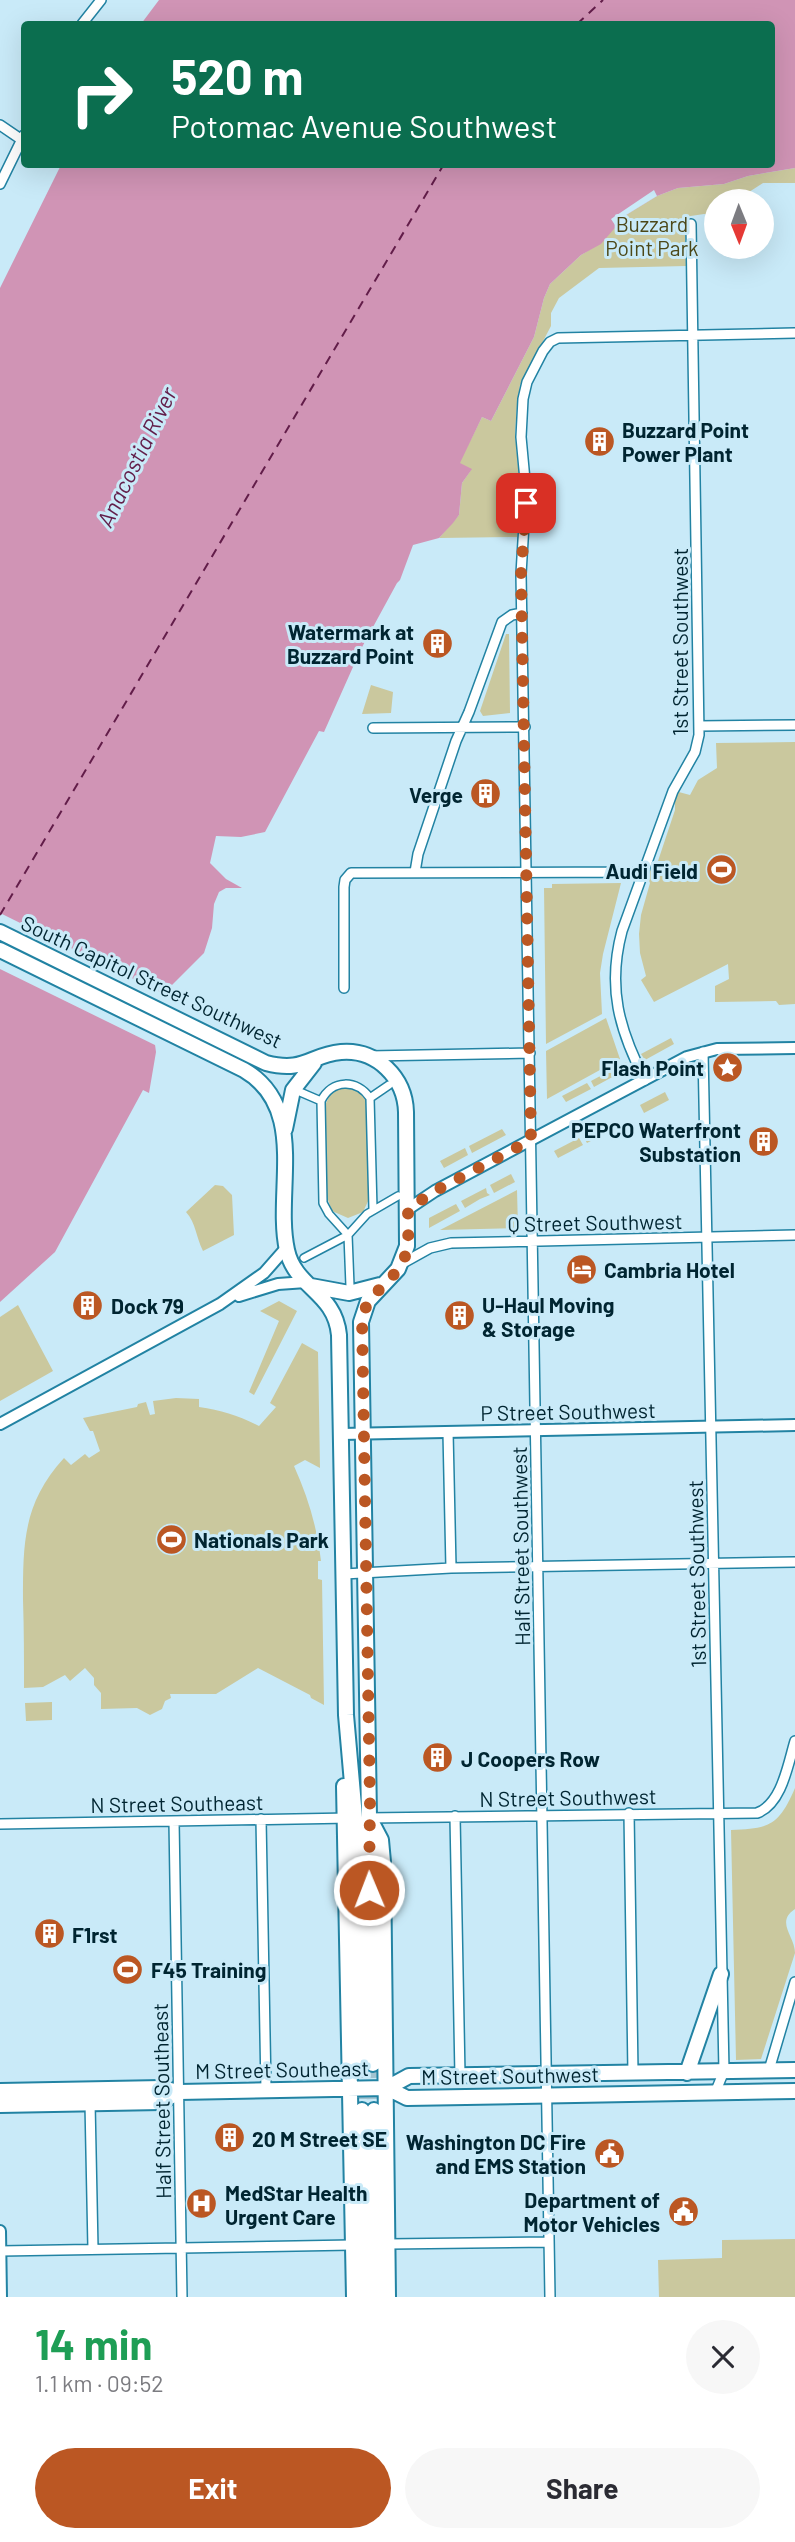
<!DOCTYPE html>
<html lang="en">
<head>
<meta charset="utf-8">
<style>
	:root { --surface:#fff; --page:#f7f7f7; --text:#2b2b33; --muted:#7c7c81; --accent:#bb5723 }
	body { margin:0; font-family:Barlow,sans-serif; background:var(--page); color:var(--text); height:100vh; display:flex; flex-direction:column; font-size:26px; white-space:nowrap }
	* { box-sizing:border-box; margin:0 }
	p { font-size:23px; color:var(--muted) }
	.icon { flex:none; width:38px; height:38px; fill:none; stroke:currentColor; stroke-width:2; stroke-linecap:round; stroke-linejoin:round }
	.map { position:relative; height:2297px; overflow:hidden }
	.sheet { display:flex; flex-direction:column; background:var(--surface); flex:1 }
	.sheet>* { flex:none }
	.hud { position:absolute; left:21px; top:21px; width:754px; height:147px; border-radius:7px; box-shadow:0 7px 28px #0002; background:#0b6e4f; color:#fff; overflow:hidden }
	.needle { width:46px; rotate:179deg }
	.buttons { position:absolute; left:704px; top:189px; display:grid; gap:14px }
	.buttons a { display:grid; place-items:center; width:70px; height:70px; border-radius:50%; background:var(--surface); box-shadow:0 7px 28px #0002; font-size:35px }
	.pin { position:absolute; display:grid; place-items:center; width:60px; height:60px; color:#fff; margin:-30px; border-radius:14px; box-shadow:0 4px 10px #0006 }
	.me { position:absolute; width:77px; margin:-38px; rotate:359deg; stroke-linejoin:round; filter:drop-shadow(0 0 5px #0008) }
	.turn { display:flex; align-items:center; gap:24px; height:147px; padding:0 35px; font-size:32px }
	.turn .icon { width:91px; height:91px; stroke-width:2.5 }
	.turn b { display:block; font-size:49px; line-height:60px }
	.round { display:grid; place-items:center; flex:none; width:74px; height:74px; border-radius:37px; background:var(--page) }
	.headline { display:flex; align-items:center; justify-content:space-between; height:119px; padding:0 35px }
	h1 { font-size:42px; font-weight:700; line-height:52px; color:#1e9e55 }
	.action { display:flex; gap:14px; margin-top:auto; padding:14px 35px }
	.action a { flex:1; height:80px; border-radius:42px; background:var(--accent); color:#fff; font-size:28px; font-weight:700; line-height:80px; text-align:center }
	.action a+a { background:var(--page); color:var(--text) }
	.map>svg:first-child { display:block }
	.green { fill:#cac89e }
	.water { fill:#d094b5 }
	.pier { fill:#c9eaf8 }
	.lines { fill:none; stroke-linecap:round; stroke-linejoin:round }
	.ferry { stroke:#621d49; stroke-width:2; stroke-dasharray:9 7; stroke-linecap:butt }
	.primary-tunnel { stroke:#a1c3d0; stroke-width:14; stroke-dasharray:14 7; stroke-linecap:butt }
	.pedestrian-casing { stroke:#2283a3; stroke-width:10 }
	.minor-casing { stroke:#2283a3; stroke-width:12 }
	.tertiary-casing { stroke:#2283a3; stroke-width:14 }
	.primary-casing { stroke:#2283a3; stroke-width:18 }
	.pedestrian { stroke:#fff; stroke-width:7 }
	.minor { stroke:#fff; stroke-width:9 }
	.tertiary { stroke:#fff; stroke-width:10 }
	.primary { stroke:#fff; stroke-width:14 }
	.route { stroke:#bb5723; stroke-width:12; stroke-dasharray:0 21.6 }
	.labels { text-anchor:middle; dominant-baseline:central; stroke-width:6; stroke-linejoin:round; paint-order:stroke }
	.park-label { font-size:21px; fill:#4c4818; stroke:#c9eaf8 }
	.poi-label { font-size:21px; font-weight:bold; fill:#002531; stroke:#c9eaf8; text-anchor:start }
	.street-label { font-size:21px; fill:#002531; stroke:#c9eaf8 }
	.water-label { font-size:23px; font-style:italic; fill:#621d49; stroke:#c9eaf8 }
</style>
</head>
<body>
<div class="map">
<svg width="795" height="2297" viewBox="0 0 795 2297">
	<rect width="100%" height="100%" fill="#c9eaf8"/>
	<path class="green" d="M 795,168 L 795,183 L 763,183 L 735,201 L 716,201 L 716,213 L 712,215 L 704,214 L 684,217 L 681,226 L 685,233 L 686,266 L 599,268 L 559,298 L 551,313 L 551,326 L 520,385 L 517,404 L 515,433 L 520,490 L 517,537 L 439,538 L 459,515 L 462,483 L 471,470 L 459,463 L 482,417 L 491,421 L 534,337 L 544,298 L 550,284 L 581,255 L 599,244 L 626,215 L 657,196 L 678,188 L 724,184 L 748,176 Z
		M 506,634 L 509,634 L 510,713 L 483,716 L 480,711 Z
		M 371,685 L 393,692 L 391,713 L 362,714 Z
		M 795,742 L 795,1004 L 779,1005 L 776,1001 L 715,1002 L 715,986 L 729,979 L 728,964 L 654,1002 L 641,980 L 646,976 L 640,953 L 639,934 L 641,915 L 650,883 L 647,876 L 648,864 L 657,864 L 675,810 L 675,791 L 690,795 L 698,780 L 717,768 L 716,743 Z
		M 621,883 L 603,954 L 600,973 L 602,1014 L 546,1044 L 544,888 L 552,888 L 552,884 Z
		M 606,1018 L 620,1059 L 547,1099 L 546,1051 Z
		M 671,1038 L 674,1044 L 645,1060 L 641,1054 Z
		M 626,1062 L 629,1068 L 594,1087 L 591,1081 Z
		M 587,1083 L 591,1089 L 566,1102 L 562,1096 Z
		M 342,1086 L 357,1089 L 367,1101 L 370,1197 L 363,1212 L 348,1218 L 332,1211 L 327,1197 L 325,1105 L 331,1093 Z
		M 665,1092 L 669,1100 L 644,1113 L 640,1105 Z
		M 608,1123 L 612,1130 L 587,1143 L 583,1136 Z
		M 502,1129 L 506,1135 L 472,1153 L 469,1146 Z
		M 579,1138 L 583,1145 L 558,1158 L 554,1151 Z
		M 465,1148 L 468,1155 L 444,1168 L 440,1161 Z
		M 511,1174 L 515,1182 L 494,1193 L 490,1185 Z
		M 215,1185 L 223,1186 L 232,1195 L 234,1235 L 203,1251 C 196,1237 196,1223 186,1212 Z
		M 486,1188 L 487,1193 L 490,1195 L 480,1199 L 465,1208 L 461,1201 Z
		M 517,1190 L 518,1228 L 440,1230 Z
		M 456,1204 L 460,1211 L 429,1228 L 429,1218 Z
		M 279,1301 L 297,1311 L 254,1395 L 249,1392 L 279,1321 L 260,1311 Z
		M 18,1305 L 53,1371 L 0,1401 L 0,1317 Z
		M 302,1343 L 318,1352 L 320,1468 L 305,1460 L 294,1466 C 308,1497 317,1527 321,1561 L 318,1561 L 318,1579 L 322,1580 L 324,1705 L 311,1698 L 310,1695 L 258,1668 L 216,1694 L 170,1694 L 171,1698 L 165,1701 L 162,1709 L 150,1715 L 137,1708 L 101,1709 L 101,1693 L 94,1685 L 94,1678 L 85,1668 L 70,1681 L 65,1675 L 43,1687 L 24,1688 C 24,1659 24,1630 23,1600 C 23,1543 23,1503 64,1458 L 71,1465 L 85,1454 L 89,1458 L 100,1451 L 93,1431 L 90,1431 L 83,1418 L 137,1407 L 138,1404 L 146,1402 L 150,1415 L 155,1414 L 153,1401 L 176,1398 L 199,1399 L 199,1407 C 222,1410 239,1416 259,1426 L 276,1407 L 270,1403 Z
		M 52,1702 L 52,1720 L 26,1721 L 25,1703 Z
		M 795,1788 L 795,1909 C 775,1922 795,1936 795,1953 L 761,2059 L 736,2060 L 731,1830 C 770,1829 779,1825 795,1788 Z
		M 795,2239 L 795,2297 L 659,2297 L 658,2260 L 722,2258 L 722,2240 Z"/>
	<path class="water" d="M 159,0 L 795,0 L 795,168 L 748,176 L 724,184 L 678,188 L 657,196 L 626,215 L 601,244 L 581,255 L 550,284 L 544,298 L 534,337 L 491,421 L 482,417 L 460,463 L 472,469 L 462,483 L 459,515 L 453,523 L 439,538 L 413,545 L 400,580 L 397,583 L 361,649 L 324,732 L 319,731 L 265,832 L 241,837 L 216,836 L 210,863 L 226,879 L 242,888 L 226,888 L 219,892 L 214,904 L 212,928 L 204,953 L 150,1007 L 156,1052 L 149,1093 L 143,1090 L 55,1252 L 0,1302 L 0,288 L 61,165 L 772,164 L 772,24 L 141,24 Z"/>
	<path class="pier" d="M 654,190 L 657,196 L 626,215 L 615,225 L 611,219 Z
		M 0,913 L 166,995 L 152,1012 L 159,1047 L 0,969 Z"/>
	<g class="lines">
		<path class="ferry" d="M 577,24 L 603,0
			M 0,915 L 444,164"/>
		<path class="primary-tunnel" d="M 362,2064 L 362,2110
			M 373,2064 L 374,2110"/>
		<defs>
			<path id="pedestrian" d="M 300,1092 L 321,1101
				M 370,1098 L 389,1085
				M 304,1258 L 348,1235 L 367,1214 L 398,1196
				M 350,1286 L 348,1235 L 329,1214 L 323,1203 L 321,1101 C 332,1079 357,1079 370,1098 L 373,1209"/>
			<path id="minor" d="M 82,24 L 101,0
				M 0,125 L 22,140
				M 0,184 L 24,135
				M 699,726 L 795,725
				M 373,728 L 525,727
				M 415,872 L 418,854 L 456,741 L 469,712 L 502,622 L 512,615 L 522,613
				M 344,988 L 344,887 L 345,880 L 351,873 L 643,872
				M 703,1052 L 724,2071 L 715,2093
				M 370,1056 L 530,1053
				M 645,1080 C 619,1030 607,987 622,931 L 673,791 L 695,752 L 699,735 L 691,224
				M 403,1263 L 430,1248 L 451,1243 L 795,1235
				M 448,1432 L 451,1568
				M 344,1574 L 451,1568 L 795,1562
				M 629,1813 L 633,2073
				M 455,1816 L 460,2076
				M 367,1818 L 757,1813 C 782,1804 788,1764 795,1741
				M 261,1819 L 266,2089
				M 174,1821 L 182,2297
				M 0,1824 L 350,1818
				M 769,2070 L 795,1982
				M 90,2103 L 93,2249
				M 389,2244 L 549,2242
				M 0,2251 L 352,2245
				M 550,2297 L 521,574 L 526,491 L 521,437 L 523,399 L 527,382 L 543,351 L 550,342 L 558,338 L 795,333"/>
			<path id="tertiary" d="M 408,1209 L 435,1191 L 687,1057 L 717,1049 L 795,1048
				M 239,1296 L 278,1284 L 306,1282
				M 0,1424 L 220,1304 L 264,1273 L 286,1248
				M 341,1434 L 795,1425
				M 0,2231 L 1,2297"/>
			<path id="primary" d="M 0,932 L 266,1063 C 305,1073 309,1055 341,1052 C 377,1049 405,1078 406,1112 L 407,1246 L 398,1269 L 368,1301 L 361,1322 L 373,2064
				M 0,950 L 244,1070 C 309,1108 274,1191 287,1250 C 295,1288 335,1292 339,1335 L 346,1715 L 357,1840 L 362,2064
				M 285,1129 L 293,1090 L 314,1063
				M 311,1286 L 349,1293 L 380,1285
				M 344,1786 L 354,2297
				M 370,1819 L 381,1840 L 383,1862 L 388,2297
				M 687,2073 L 721,1974
				M 387,2088 L 409,2076 L 795,2070
				M 0,2091 L 162,2088 L 179,2092 L 387,2088 L 407,2098 L 795,2091
				M 0,2105 L 161,2102 L 179,2092
				M 362,2110 L 365,2297
				M 374,2110 L 377,2297"/>
		</defs>
		<use href="#pedestrian" class="pedestrian-casing"/>
		<use href="#minor" class="minor-casing"/>
		<use href="#tertiary" class="tertiary-casing"/>
		<use href="#primary" class="primary-casing"/>
		<use href="#pedestrian" class="pedestrian"/>
		<use href="#minor" class="minor"/>
		<use href="#tertiary" class="tertiary"/>
		<use href="#primary" class="primary"/>
	</g>
	<g class="lines">
		<path class="route" d="M 369,1890 L 370,1802 L 362,1318 C 368,1292 393,1283 404,1259 C 410,1244 408,1226 408,1209 L 435,1191 L 531,1140 L 521,574 L 526,503"/>
	</g>
	<defs>
		<symbol id="building-disc" viewBox="-11 -11 22 22"><circle r="9.5" fill="#bb5723" stroke="#c9eaf8"/><path d="M-4-6H4V6H1V3H-1V6H-4ZM-2.5-4.3h1.7v1.8h-1.7ZM.8-4.3h1.7v1.8H.8ZM-2.5-1h1.7V.8h-1.7ZM.8-1h1.7V.8H.8Z" fill="#fff"/></symbol>
		<symbol id="stadium-disc" viewBox="-11 -11 22 22"><circle r="9.5" fill="#bb5723" stroke="#c9eaf8"/><path d="M0-5a6.5 5 0 1 0 0 10a6.5 5 0 1 0 0-10ZM-3.5-1.8h7v3.6h-7Z" fill="#fff"/></symbol>
		<symbol id="sight-disc" viewBox="-11 -11 22 22"><circle r="9.5" fill="#bb5723" stroke="#c9eaf8"/><path d="M0-6L1.8-2.2L6-1.7L2.9 1.2L3.7 5.4L0 3.3L-3.7 5.4L-2.9 1.2L-6-1.7L-1.8-2.2Z" fill="#fff"/></symbol>
		<symbol id="hotel-disc" viewBox="-11 -11 22 22"><circle r="9.5" fill="#bb5723" stroke="#c9eaf8"/><path d="M-6-4.5h1.5V1H6V5H4.5V3h-9V5H-6ZM-4 0a1.8 1.8 0 1 1 3.6 0ZM.5 0V-2.5h3Q6-2.5 6 0Z" fill="#fff"/></symbol>
		<symbol id="civic-disc" viewBox="-11 -11 22 22"><circle r="9.5" fill="#bb5723" stroke="#c9eaf8"/><path d="M-.6-6.5H3V-4.5H.6V-3L4-1V1h2V6H-6V1h2V-1L-.6-3ZM-1.2 2.5V6h2.4V2.5Z" fill="#fff"/></symbol>
		<symbol id="hospital-disc" viewBox="-11 -11 22 22"><circle r="9.5" fill="#bb5723" stroke="#c9eaf8"/><path d="M-5-5h3v3.5h4V-5h3V5h-3V1.5h-4V5h-3Z" fill="#fff"/></symbol>
	</defs>
	<g fill-rule="evenodd">
		<use href="#building-disc" x="582" y="424" width="35" height="35"/>
		<use href="#building-disc" x="420" y="626" width="35" height="35"/>
		<use href="#building-disc" x="468" y="776" width="35" height="35"/>
		<use href="#stadium-disc" x="704" y="852" width="35" height="35"/>
		<use href="#sight-disc" x="710" y="1050" width="35" height="35"/>
		<use href="#building-disc" x="746" y="1124" width="35" height="35"/>
		<use href="#hotel-disc" x="564" y="1252" width="35" height="35"/>
		<use href="#building-disc" x="70" y="1288" width="35" height="35"/>
		<use href="#building-disc" x="442" y="1298" width="35" height="35"/>
		<use href="#stadium-disc" x="154" y="1522" width="35" height="35"/>
		<use href="#building-disc" x="420" y="1740" width="35" height="35"/>
		<use href="#building-disc" x="32" y="1916" width="35" height="35"/>
		<use href="#stadium-disc" x="110" y="1952" width="35" height="35"/>
		<use href="#building-disc" x="212" y="2120" width="35" height="35"/>
		<use href="#civic-disc" x="592" y="2136" width="35" height="35"/>
		<use href="#hospital-disc" x="184" y="2186" width="35" height="35"/>
		<use href="#civic-disc" x="666" y="2194" width="35" height="35"/>
	</g>
	<g class="labels">
		<g class="park-label">
			<text x="652" y="223">Buzzard<tspan x="652" dy="24">Point Park</tspan></text>
		</g>
		<g class="poi-label">
			<text x="622" y="429">Buzzard Point<tspan x="622" dy="24">Power Plant</tspan></text>
			<text x="414" y="631" text-anchor="end">Watermark at<tspan x="414" dy="24">Buzzard Point</tspan></text>
			<text x="463" y="794" text-anchor="end">Verge</text>
			<text x="698" y="870" text-anchor="end">Audi Field</text>
			<text x="704" y="1067" text-anchor="end">Flash Point</text>
			<text x="741" y="1129" text-anchor="end">PEPCO Waterfront<tspan x="741" dy="24">Substation</tspan></text>
			<text x="604" y="1269">Cambria Hotel</text>
			<text x="482" y="1304">U-Haul Moving<tspan x="482" dy="24">&amp; Storage</tspan></text>
			<text x="111" y="1305">Dock 79</text>
			<text x="194" y="1539">Nationals Park</text>
			<text x="461" y="1758">J Coopers Row</text>
			<text x="72" y="1934">F1rst</text>
			<text x="151" y="1969">F45 Training</text>
			<text x="252" y="2138">20 M Street SE</text>
			<text x="586" y="2141" text-anchor="end">Washington DC Fire<tspan x="586" dy="24">and EMS Station</tspan></text>
			<text x="225" y="2192">MedStar Health<tspan x="225" dy="24">Urgent Care</tspan></text>
			<text x="660" y="2199" text-anchor="end">Department of<tspan x="660" dy="24">Motor Vehicles</tspan></text>
		</g>
		<g class="street-label">
			<text transform="translate(679 642) rotate(-90)">1st Street Southwest</text>
			<text transform="translate(152 981) rotate(25)">South Capitol Street Southwest</text>
			<text transform="translate(595 1222) rotate(-1)">Q Street Southwest</text>
			<text transform="translate(568 1411) rotate(-1)">P Street Southwest</text>
			<text transform="translate(520 1546) rotate(-91)">Half Street Southwest</text>
			<text transform="translate(696 1574) rotate(-91)">1st Street Southwest</text>
			<text transform="translate(568 1797) rotate(-1)">N Street Southwest</text>
			<text transform="translate(177 1803) rotate(-1)">N Street Southeast</text>
			<text transform="translate(282 2069) rotate(-1)">M Street Southeast</text>
			<text transform="translate(510 2075) rotate(-1)">M Street Southwest</text>
			<text transform="translate(161 2101) rotate(-91)">Half Street Southeast</text>
		</g>
		<g class="water-label">
			<text transform="translate(136 457) rotate(-64)">Anacostia River</text>
		</g>
	</g>
</svg>
<div class="buttons">
<a><svg class="needle" viewBox="-14 -14 28 28"><path d="M0-13l5 13h-10z" fill="#e53935"/><path d="M0 13l5-13h-10z" fill="#7c7c81"/></svg></a>
</div>
<div class="pin" style="left:526px;top:503px;background:#d93025"><svg class="icon" aria-label="arrive" viewBox="0 0 24 24"><path d="M6 21V4h12l-3 4 3 4H6"/></svg></div>
<svg class="me" style="left:369px;top:1890px" viewBox="-20 -20 40 40"><circle r="17" fill="#bb5723" stroke="#fff" stroke-width="3"/><path d="M0-11L8 9 0 5-8 9z" fill="#fff"/></svg>
<div class="hud">
<div class="turn"><svg class="icon" aria-label="right" viewBox="0 0 24 24"><path d="M7 20v-9h11M14 6l5 5-5 5"/></svg><div><b>520 m</b>Potomac Avenue Southwest</div></div>
</div>
</div>
<section class="sheet">
<div class="headline"><div><h1>14 min</h1><p>1.1 km · 09:52</p></div><a class="round"><svg class="icon" aria-label="close" viewBox="0 0 24 24"><path d="M6 6l12 12M18 6L6 18"/></svg></a></div>
<div class="action"><a>Exit</a><a>Share</a></div>
</section>
</body>
</html>
